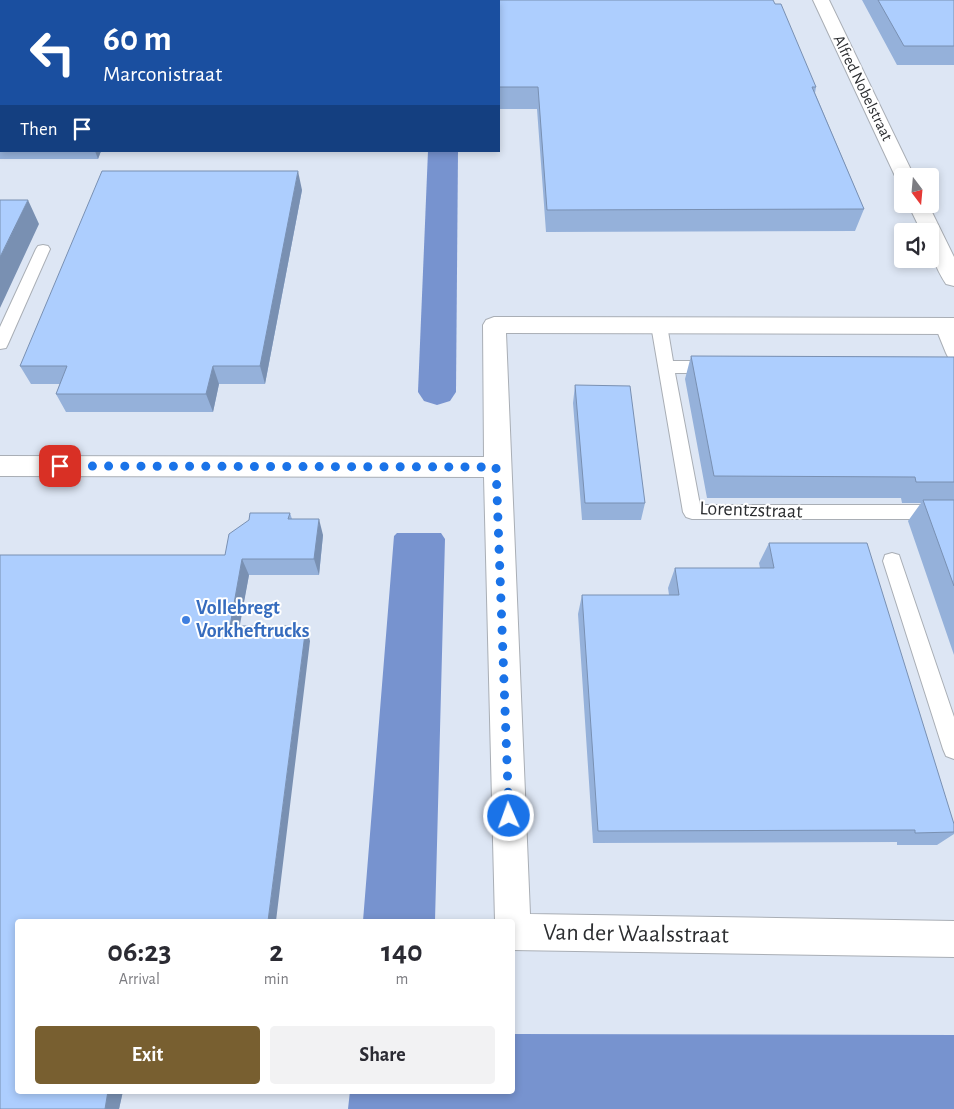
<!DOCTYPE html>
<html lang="en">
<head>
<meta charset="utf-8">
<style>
	:root { --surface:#fff; --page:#f2f2f3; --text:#2b2b33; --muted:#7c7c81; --accent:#785f30 }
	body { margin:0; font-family:"Alegreya Sans",sans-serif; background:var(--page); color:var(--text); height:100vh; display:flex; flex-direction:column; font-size:19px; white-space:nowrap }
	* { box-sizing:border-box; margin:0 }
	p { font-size:16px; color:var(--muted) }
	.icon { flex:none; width:28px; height:28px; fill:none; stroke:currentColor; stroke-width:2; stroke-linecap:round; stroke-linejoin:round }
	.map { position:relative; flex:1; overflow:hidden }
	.drawer { position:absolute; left:15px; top:919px; width:500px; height:175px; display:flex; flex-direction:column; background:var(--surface); border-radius:5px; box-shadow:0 2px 8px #0003 }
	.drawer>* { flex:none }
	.top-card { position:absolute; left:0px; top:0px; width:500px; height:152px; box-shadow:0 2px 8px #0003; background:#1a4fa0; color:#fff; overflow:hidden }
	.needle { width:32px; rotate:164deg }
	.buttons { position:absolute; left:894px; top:168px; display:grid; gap:10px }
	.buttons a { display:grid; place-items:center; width:45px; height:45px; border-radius:5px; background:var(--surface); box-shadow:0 2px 8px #0003; font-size:25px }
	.pin { position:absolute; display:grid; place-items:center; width:42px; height:42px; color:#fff; margin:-21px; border-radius:10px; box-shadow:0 2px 8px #0006 }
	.me { position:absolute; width:55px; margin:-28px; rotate:358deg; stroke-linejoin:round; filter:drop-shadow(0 0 4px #0008) }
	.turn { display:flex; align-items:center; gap:18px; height:105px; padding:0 20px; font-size:22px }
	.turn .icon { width:65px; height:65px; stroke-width:2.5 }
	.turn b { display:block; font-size:35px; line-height:42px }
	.then { display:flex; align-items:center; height:48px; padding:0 20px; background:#0003; gap:10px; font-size:19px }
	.eta { display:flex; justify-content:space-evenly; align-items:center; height:85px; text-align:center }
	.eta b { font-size:30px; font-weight:700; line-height:35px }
	.cta { display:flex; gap:10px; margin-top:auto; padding:10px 20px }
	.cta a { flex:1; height:58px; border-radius:5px; background:var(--accent); color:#fff; font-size:20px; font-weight:700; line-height:58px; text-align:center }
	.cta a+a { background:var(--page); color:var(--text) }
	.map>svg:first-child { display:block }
	.built { fill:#dde6f4; fill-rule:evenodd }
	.water { fill:#7793cf }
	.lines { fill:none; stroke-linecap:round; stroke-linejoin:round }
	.canal { fill:#7793cf; fill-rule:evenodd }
	.service-casing { stroke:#a9aeb5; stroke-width:2 }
	.minor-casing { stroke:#a9aeb5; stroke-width:2 }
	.service { fill:#fff; fill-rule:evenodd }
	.minor { fill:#fff; fill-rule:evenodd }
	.wall { fill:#95b1da }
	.shaded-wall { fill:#7990b2 }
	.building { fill:#adcefe; stroke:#7990b2 }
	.route { stroke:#1a73e8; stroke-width:9; stroke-dasharray:0 16.2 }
	.shop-dot { fill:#3f7fe0; stroke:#fff; stroke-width:2 }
	.labels { text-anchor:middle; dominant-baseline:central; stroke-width:4; stroke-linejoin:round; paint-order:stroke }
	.far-street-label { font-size:16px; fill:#2c2e31; stroke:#fff }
	.street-label { font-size:20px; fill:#2c2e31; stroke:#fff }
	.shop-label { font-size:20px; font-weight:bold; fill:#366cbe; stroke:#fff; text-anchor:start }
	.near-street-label { font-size:24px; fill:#2c2e31; stroke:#fff }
</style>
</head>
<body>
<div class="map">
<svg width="954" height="1109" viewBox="0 0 954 1109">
	<rect width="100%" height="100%" fill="#eaeff6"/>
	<path class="built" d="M 0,0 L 954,0 L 954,1109 L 0,1109 ZM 1,1 L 499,1 L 499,151 L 1,151 ZM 902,176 L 930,176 L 930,204 L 902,204 ZM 902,231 L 930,231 L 930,259 L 902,259 ZM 18,921 L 512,921 L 512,1091 L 18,1091 Z"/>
	<path class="water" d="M 397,533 L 441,533 L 445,539 L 435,921 L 363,921 L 394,536 Z
		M 513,1034 L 954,1035 L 954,1109 L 348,1109 L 350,1091 L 512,1091 Z"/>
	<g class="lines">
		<path class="canal" d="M 428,151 L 458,151 L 456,392 L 450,401 L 437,405 L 424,401 L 418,392 Z"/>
		<defs>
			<path id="service" d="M 43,245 L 48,246 L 50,249 L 8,344 L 6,348 L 0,349 L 0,327 L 36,249 L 38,246 Z
				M 659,320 L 664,321 L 667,325 L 673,361 L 713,361 L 719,363 L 721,367 L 719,371 L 713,373 L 675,373 L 700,505 L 954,505 L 954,519 L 692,519 L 686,517 L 683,512 L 651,325 L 654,321 Z
				M 943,321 L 948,322 L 954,334 L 954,359 L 948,357 L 946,353 L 935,326 L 938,322 Z
				M 892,553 L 899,555 L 901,561 L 954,717 L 954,759 L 946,756 L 943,749 L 883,561 L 885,555 Z"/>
			<path id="minor" d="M 813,0 L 829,0 L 914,176 L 902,176 L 902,181 L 898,180 L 895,176 Z
				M 908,204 L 928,204 L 954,257 L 954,286 L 946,284 C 934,265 930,253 930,231 L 921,231 Z
				M 494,317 L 954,318 L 954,334 L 506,333 L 530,914 L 954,921 L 954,957 L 512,950 L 512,921 L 495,921 L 484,477 L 0,476 L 0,456 L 484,457 L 483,325 L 486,320 Z"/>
		</defs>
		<use href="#service" class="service-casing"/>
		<use href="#minor" class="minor-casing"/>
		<use href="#service" class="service"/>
		<use href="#minor" class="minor"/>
	</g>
	<path class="wall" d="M 0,0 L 134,0 L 134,1 L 1,1 L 1,151 L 101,151 L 98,159 L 0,159 Z
		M 862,0 L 954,0 L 954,65 L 897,65 Z
		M 499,1 L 816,87 L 815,93 L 864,209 L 855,231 L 546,232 L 537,109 L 499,109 Z
		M 302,190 L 265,384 L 219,384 L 213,412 L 66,412 L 56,394 L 60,384 L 31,384 L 20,366 Z
		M 691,356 L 954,357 L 954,655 L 908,521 L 921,503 L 902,503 L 901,498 L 707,498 L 685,379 Z
		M 575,385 L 645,503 L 641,520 L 582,520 L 573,403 Z
		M 290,513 L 292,519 L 323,535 L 319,575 L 249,575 L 239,626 L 310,641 L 18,1091 L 123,1091 L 119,1109 L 0,1109 L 225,555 Z
		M 769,543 L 954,824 L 954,834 L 937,845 L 897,845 L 897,842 L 593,843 L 578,614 L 582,595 L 669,595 L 668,588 L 675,568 L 760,568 L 759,563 Z"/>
	<path class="shaded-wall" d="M 117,0 L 134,0 L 134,1 L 116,1 Z
		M 95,151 L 101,151 L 98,159 Z
		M 298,171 L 302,190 L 265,384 L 260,366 Z
		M 28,200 L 39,224 L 0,308 L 0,257 Z
		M 213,366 L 219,384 L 213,412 L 206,394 Z
		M 319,519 L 323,535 L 319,575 L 314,559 Z
		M 242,559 L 249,575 L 237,641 L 230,626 Z
		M 306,626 L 310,641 L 276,921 L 268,921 Z
		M 108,1091 L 123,1091 L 119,1109 L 105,1109 Z"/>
	<path class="building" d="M 0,0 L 117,0 L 116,1 L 1,1 L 1,49 L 0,49 Z
		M 217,0 L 359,0 L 359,1 L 216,1 Z
		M 424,0 L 773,0 L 775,4 L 781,4 L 816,87 L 812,87 L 864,209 L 547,210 L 538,87 L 499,87 L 499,1 L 424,1 Z
		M 878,0 L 954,0 L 954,46 L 904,46 Z
		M 1,69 L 1,136 L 0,136 L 0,71 Z
		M 102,171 L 298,171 L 260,366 L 213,366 L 206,394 L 56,394 L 67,366 L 20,366 Z
		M 0,200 L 28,200 L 0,257 Z
		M 691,356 L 954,357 L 954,482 L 916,482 L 915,477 L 714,476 Z
		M 575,385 L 630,386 L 645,503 L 585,503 Z
		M 923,500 L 954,500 L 954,586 Z
		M 250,513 L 290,513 L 288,519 L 319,519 L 314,559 L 242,559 L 230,626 L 306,626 L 268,921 L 18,921 L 18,1091 L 108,1091 L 105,1109 L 0,1109 L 0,555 L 225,555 L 229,534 L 249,520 Z
		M 769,543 L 867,543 L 954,824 L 954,832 L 915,833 L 915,830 L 598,831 L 582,595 L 679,595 L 675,568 L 774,568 Z"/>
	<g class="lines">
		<path class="route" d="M 60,466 L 496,467 L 509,816"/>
	</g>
	<circle class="shop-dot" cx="186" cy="620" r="5"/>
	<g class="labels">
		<g class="far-street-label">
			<text transform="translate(863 88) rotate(64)">Alfred Nobelstraat</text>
		</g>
		<g class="street-label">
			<text transform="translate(751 510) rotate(2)">Lorentzstraat</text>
		</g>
		<g class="shop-label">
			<text x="196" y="608">Vollebregt<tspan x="196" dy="23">Vorkheftrucks</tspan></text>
		</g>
		<g class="near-street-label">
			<text transform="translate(636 934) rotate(1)">Van der Waalsstraat</text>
		</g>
	</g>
</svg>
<div class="buttons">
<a><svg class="needle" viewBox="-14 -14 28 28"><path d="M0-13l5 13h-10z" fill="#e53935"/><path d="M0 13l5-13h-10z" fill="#7c7c81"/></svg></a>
<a><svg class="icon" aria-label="sound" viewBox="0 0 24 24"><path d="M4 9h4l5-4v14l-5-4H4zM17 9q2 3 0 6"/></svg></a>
</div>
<div class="pin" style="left:60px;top:466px;background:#d93025"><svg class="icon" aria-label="arrive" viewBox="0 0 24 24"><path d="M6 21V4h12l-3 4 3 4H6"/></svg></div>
<svg class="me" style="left:509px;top:816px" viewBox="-20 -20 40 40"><circle r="17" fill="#1a73e8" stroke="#fff" stroke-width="3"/><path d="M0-11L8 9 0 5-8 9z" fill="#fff"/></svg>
<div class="top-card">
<div class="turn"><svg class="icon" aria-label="left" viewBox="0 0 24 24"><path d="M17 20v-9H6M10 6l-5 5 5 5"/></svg><div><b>60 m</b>Marconistraat</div></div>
<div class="then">Then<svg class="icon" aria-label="arrive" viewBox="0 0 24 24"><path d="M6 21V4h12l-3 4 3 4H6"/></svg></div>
</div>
<section class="drawer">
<div class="eta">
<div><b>06:23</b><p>Arrival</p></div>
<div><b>2</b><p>min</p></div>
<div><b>140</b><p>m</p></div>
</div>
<div class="cta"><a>Exit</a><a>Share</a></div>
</section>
</div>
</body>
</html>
